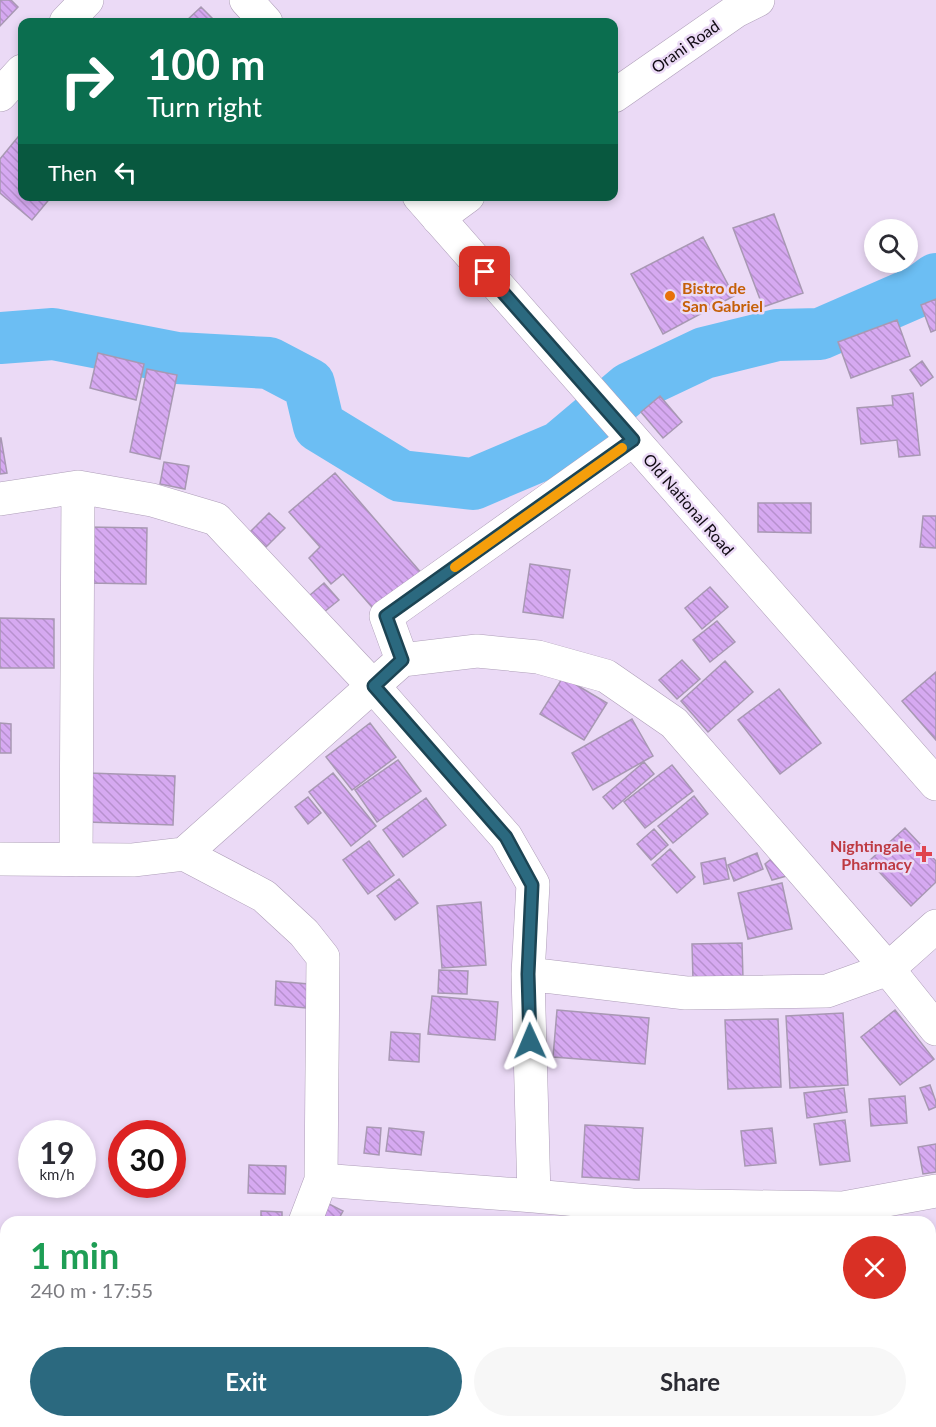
<!DOCTYPE html>
<html lang="en">
<head>
<meta charset="utf-8">
<style>
	:root { --surface:#fff; --page:#f7f7f7; --text:#2b2b33; --muted:#7c7c81; --accent:#2b697f }
	body { margin:0; font-family:Lato,sans-serif; background:var(--page); color:var(--text); height:100vh; display:flex; flex-direction:column; font-size:22px; white-space:nowrap }
	* { box-sizing:border-box; margin:0 }
	p { font-size:20px; color:var(--muted) }
	.icon { flex:none; width:33px; height:33px; fill:none; stroke:currentColor; stroke-width:2; stroke-linecap:round; stroke-linejoin:round }
	.map { position:relative; flex:1; overflow:hidden }
	.details { position:absolute; left:0px; top:1216px; width:936px; height:212px; display:flex; flex-direction:column; background:var(--surface); border-radius:18px 18px 0 0; box-shadow:0 3px 9px #0003 }
	.details>* { flex:none }
	.hud { position:absolute; left:18px; top:18px; width:600px; height:183px; border-radius:12px; box-shadow:0 3px 9px #0003; background:#0b6e4f; color:#fff; overflow:hidden }
	.controls { position:absolute; left:864px; top:219px; display:grid; gap:12px }
	.controls a { display:grid; place-items:center; width:54px; height:54px; border-radius:50%; background:var(--surface); box-shadow:0 3px 9px #0003; font-size:30px }
	.speed { position:absolute; left:18px; top:1120px; display:flex; gap:12px; font-size:30px; font-weight:700; text-align:center }
	.speed>* { display:grid; place-content:center; width:78px; height:78px; border-radius:50%; background:var(--surface); box-shadow:0 3px 9px #0003; line-height:1 }
	.speed small { font-size:15px; font-weight:400 }
	.speed .limit { border:9px solid #d22; background:#fff; color:#111 }
	.pin { position:absolute; display:grid; place-items:center; width:51px; height:51px; color:#fff; margin:-26px; border-radius:12px; box-shadow:0 3px 9px #0006 }
	.me { position:absolute; width:66px; margin:-33px; rotate:359deg; stroke-linejoin:round; filter:drop-shadow(0 0 4px #0008) }
	.turn { display:flex; align-items:center; gap:21px; height:126px; padding:0 30px; font-size:27px }
	.turn .icon { width:78px; height:78px; stroke-width:2.5 }
	.turn b { display:block; font-size:42px; line-height:51px }
	.then { display:flex; align-items:center; height:57px; padding:0 30px; background:#0003; gap:12px; font-size:22px }
	.round { display:grid; place-items:center; flex:none; width:63px; height:63px; border-radius:32px; background:var(--page) }
	.summary { display:flex; align-items:center; justify-content:space-between; height:102px; padding:0 30px }
	h1 { font-size:36px; font-weight:700; line-height:45px; color:#1e9e55 }
	.button { display:flex; gap:12px; margin-top:auto; padding:12px 30px }
	.button a { flex:1; height:69px; border-radius:36px; background:var(--accent); color:#fff; font-size:24px; font-weight:700; line-height:69px; text-align:center }
	.button a+a { background:var(--page); color:var(--text) }
	.map>svg:first-child { display:block }
	.lines { fill:none; stroke-linecap:round; stroke-linejoin:round }
	.river { stroke:#6cbef3; stroke-width:52 }
	.building { fill:url(#building-back-hatch); stroke:#a898b3; stroke-width:1.5 }
	.minor-casing { stroke:#ae9eb8; stroke-width:34 }
	.major-casing { stroke:#ae9eb8; stroke-width:34 }
	.minor { stroke:#fff; stroke-width:33 }
	.major { stroke:#fff; stroke-width:33 }
	.route-casing { stroke:#1c4453; stroke-width:15 }
	.route { stroke:#2b697f; stroke-width:10 }
	.slow { stroke:#f59e0b; stroke-width:10 }
	.food-dot { fill:#e8710a; stroke:#ebdaf6; stroke-width:2 }
	.health-dot { fill:#e0444e; stroke:#ebdaf6; stroke-width:2 }
	.labels { text-anchor:middle; dominant-baseline:central; stroke-width:5; stroke-linejoin:round; paint-order:stroke }
	.street-label { font-size:16px; fill:#100a13; stroke:#ebdaf6 }
	.food-label { font-size:16px; font-weight:bold; fill:#c56008; stroke:#ebdaf6; text-anchor:start }
	.health-label { font-size:16px; font-weight:bold; fill:#be3a42; stroke:#ebdaf6; text-anchor:end }
</style>
</head>
<body>
<div class="map">
<svg width="936" height="1427" viewBox="0 0 936 1427">
	<defs>
		<pattern id="building-back-hatch" width="6" height="6" patternUnits="userSpaceOnUse" patternTransform="scale(1.5)"><rect width="6" height="6" fill="#d6a9f1"/><path d="M-1 5l2 2M0 0l6 6M5-1l2 2" fill="none" stroke="#b790ce"/></pattern>
	</defs>
	<rect width="100%" height="100%" fill="#ebdaf6"/>
	<g class="lines">
		<path class="river" d="M 0,338 L 53,334 L 177,358 L 269,363 L 309,384 L 319,426 L 401,476 L 473,484 L 560,447 L 630,388 L 704,353 L 777,335 L 820,334 L 921,290 L 936,279"/>
	</g>
	<path class="building" d="M 0,0 L 11,0 L 18,7 L 0,26 Z
		M 201,7 L 216,22 L 185,22 Z
		M 22,132 L 22,196 L 52,196 L 32,220 L 0,193 L 0,159 Z
		M 774,214 L 803,293 L 763,307 L 733,228 Z
		M 703,237 L 734,296 L 663,334 L 631,274 Z
		M 936,299 L 936,330 L 931,332 L 921,305 Z
		M 897,320 L 910,356 L 851,378 L 838,342 Z
		M 98,353 L 144,364 L 136,400 L 90,388 Z
		M 922,361 L 933,377 L 921,386 L 910,370 Z
		M 147,369 L 177,375 L 160,459 L 130,452 Z
		M 913,393 L 920,455 L 899,457 L 897,440 L 861,444 L 857,408 L 893,405 L 892,396 Z
		M 660,396 L 682,422 L 663,438 L 641,412 Z
		M 0,438 L 1,438 L 7,473 L 0,474 Z
		M 164,462 L 189,466 L 185,489 L 160,484 Z
		M 335,473 L 423,575 L 378,614 L 343,574 L 331,584 L 309,558 L 320,547 L 289,512 Z
		M 758,503 L 811,503 L 811,533 L 758,532 Z
		M 269,513 L 285,528 L 266,547 L 250,532 Z
		M 923,516 L 936,516 L 936,548 L 920,547 Z
		M 87,527 L 147,528 L 146,584 L 87,583 Z
		M 530,564 L 570,570 L 563,618 L 523,612 Z
		M 324,583 L 339,600 L 324,612 L 310,595 Z
		M 710,587 L 728,607 L 702,629 L 685,608 Z
		M 0,618 L 54,619 L 54,668 L 0,668 Z
		M 717,621 L 735,642 L 710,662 L 693,640 Z
		M 682,660 L 700,679 L 677,699 L 659,680 Z
		M 725,661 L 753,692 L 708,732 L 681,701 Z
		M 936,672 L 936,740 L 902,701 Z
		M 563,677 L 607,703 L 584,740 L 540,714 Z
		M 779,689 L 821,743 L 780,774 L 738,720 Z
		M 632,719 L 653,756 L 593,790 L 572,753 Z
		M 0,723 L 11,724 L 11,753 L 0,753 Z
		M 370,723 L 396,757 L 352,790 L 326,757 Z
		M 398,760 L 421,791 L 377,822 L 355,790 Z
		M 644,762 L 654,774 L 613,809 L 603,797 Z
		M 672,765 L 693,791 L 645,828 L 624,802 Z
		M 88,773 L 175,776 L 173,825 L 87,822 Z
		M 333,773 L 376,826 L 351,846 L 309,792 Z
		M 694,796 L 708,814 L 673,843 L 658,826 Z
		M 308,797 L 321,813 L 308,824 L 295,807 Z
		M 426,798 L 446,825 L 403,857 L 383,830 Z
		M 905,828 L 936,861 L 936,882 L 911,906 L 869,861 Z
		M 654,829 L 668,845 L 651,860 L 637,844 Z
		M 369,841 L 394,875 L 368,894 L 343,860 Z
		M 670,849 L 695,877 L 677,893 L 652,865 Z
		M 757,853 L 763,869 L 734,881 L 728,865 Z
		M 775,856 L 790,875 L 772,880 L 765,864 Z
		M 725,858 L 729,879 L 704,884 L 701,863 Z
		M 399,879 L 418,903 L 395,920 L 377,896 Z
		M 782,883 L 792,929 L 748,939 L 738,893 Z
		M 481,902 L 486,965 L 442,968 L 437,906 Z
		M 742,943 L 743,979 L 693,980 L 692,944 Z
		M 439,970 L 468,971 L 467,994 L 438,993 Z
		M 276,981 L 308,984 L 306,1008 L 275,1005 Z
		M 432,996 L 498,1002 L 495,1040 L 428,1034 Z
		M 557,1010 L 649,1018 L 645,1064 L 553,1057 Z
		M 895,1010 L 934,1059 L 900,1085 L 861,1037 Z
		M 843,1013 L 848,1085 L 790,1088 L 786,1016 Z
		M 778,1019 L 781,1087 L 728,1089 L 725,1020 Z
		M 391,1032 L 420,1034 L 419,1062 L 389,1060 Z
		M 930,1085 L 936,1102 L 936,1107 L 929,1110 L 920,1088 Z
		M 844,1088 L 847,1112 L 807,1118 L 804,1093 Z
		M 905,1096 L 907,1123 L 871,1126 L 869,1099 Z
		M 845,1120 L 850,1161 L 820,1165 L 814,1124 Z
		M 585,1125 L 643,1128 L 639,1180 L 582,1177 Z
		M 367,1127 L 381,1128 L 379,1155 L 364,1153 Z
		M 389,1128 L 424,1132 L 421,1155 L 386,1151 Z
		M 772,1128 L 776,1163 L 745,1166 L 741,1131 Z
		M 936,1144 L 936,1172 L 923,1174 L 918,1147 Z
		M 249,1165 L 286,1166 L 285,1194 L 248,1193 Z
		M 327,1203 L 343,1211 L 337,1222 L 317,1222 Z
		M 261,1211 L 282,1212 L 282,1222 L 261,1222 Z
		M 173,1422 L 191,1422 L 191,1427 L 172,1427 Z
		M 219,1422 L 250,1422 L 250,1427 L 219,1427 Z
		M 422,1422 L 444,1422 L 445,1427 L 423,1427 Z"/>
	<g class="lines">
		<defs>
			<path id="minor" d="M 66,22 L 87,0
				M 0,95 L 22,71
				M 614,96 L 736,11 L 758,0
				M 438,218 L 468,196
				M 0,499 L 78,487 L 152,500 L 216,519 L 373,686 L 506,837 L 533,884 L 528,974 L 534,1196
				M 402,660 L 386,616 L 633,440
				M 184,854 L 264,896 L 304,933 L 323,957 L 321,1180 L 305,1222
				M 0,859 L 133,860 L 184,854 L 402,660 L 477,651 L 538,657 L 606,676 L 674,723 L 888,969 L 936,1029
				M 76,860 L 78,487
				M 528,974 L 686,993 L 827,991 L 888,969 L 936,926
				M 321,1180 L 534,1196 L 632,1205 L 843,1208 L 936,1191
				M 277,1427 L 277,1422"/>
			<path id="major" d="M 246,0 L 266,22
				M 419,196 L 936,784"/>
		</defs>
		<use href="#minor" class="minor-casing"/>
		<use href="#major" class="major-casing"/>
		<use href="#minor" class="minor"/>
		<use href="#major" class="major"/>
	</g>
	<g class="lines">
		<defs>
			<path id="route" d="M 485,272 L 633,440 L 386,616 L 402,660 L 374,686 L 506,837 L 532,885 L 528,974 L 530,1041"/>
		</defs>
		<use href="#route" class="route-casing"/>
		<use href="#route" class="route"/>
		<path class="slow" d="M 455,567 L 622,448"/>
	</g>
	<circle class="food-dot" cx="670" cy="296" r="6"/>
	<path class="health-dot" d="M921 845h6v6h6v6h-6v6h-6v-6h-6v-6h6z"/>
	<g class="labels">
		<g class="street-label">
			<text transform="translate(685 46) rotate(-35)">Orani Road</text>
			<text transform="translate(689 504) rotate(49)">Old National Road</text>
		</g>
		<g class="food-label">
			<text x="682" y="287">Bistro de<tspan x="682" dy="18">San Gabriel</tspan></text>
		</g>
		<g class="health-label">
			<text x="912" y="845">Nightingale<tspan x="912" dy="18">Pharmacy</tspan></text>
		</g>
	</g>
</svg>
<div class="controls">
<a><svg class="icon" aria-label="search" viewBox="0 0 24 24"><circle cx="10" cy="10" r="6"/><path d="M15 15l6 6"/></svg></a>
</div>
<div class="speed"><div>19<small>km/h</small></div><div class="limit">30</div></div>
<div class="pin" style="left:485px;top:272px;background:#d93025"><svg class="icon" aria-label="arrive" viewBox="0 0 24 24"><path d="M6 21V4h12l-3 4 3 4H6"/></svg></div>
<svg class="me" style="left:530px;top:1041px" viewBox="-20 -20 40 40"><path d="M0-17L14 15 0 8-14 15z" fill="#2b697f" stroke="#fff" stroke-width="4"/></svg>
<div class="hud">
<div class="turn"><svg class="icon" aria-label="right" viewBox="0 0 24 24"><path d="M7 20v-9h11M14 6l5 5-5 5"/></svg><div><b>100 m</b>Turn right</div></div>
<div class="then">Then<svg class="icon" aria-label="left" viewBox="0 0 24 24"><path d="M17 20v-9H6M10 6l-5 5 5 5"/></svg></div>
</div>
<section class="details">
<div class="summary"><div><h1>1 min</h1><p>240 m · 17:55</p></div><a class="round" style="background:#d93025;color:#fff"><svg class="icon" aria-label="close" viewBox="0 0 24 24"><path d="M6 6l12 12M18 6L6 18"/></svg></a></div>
<div class="button"><a>Exit</a><a>Share</a></div>
</section>
</div>
</body>
</html>
